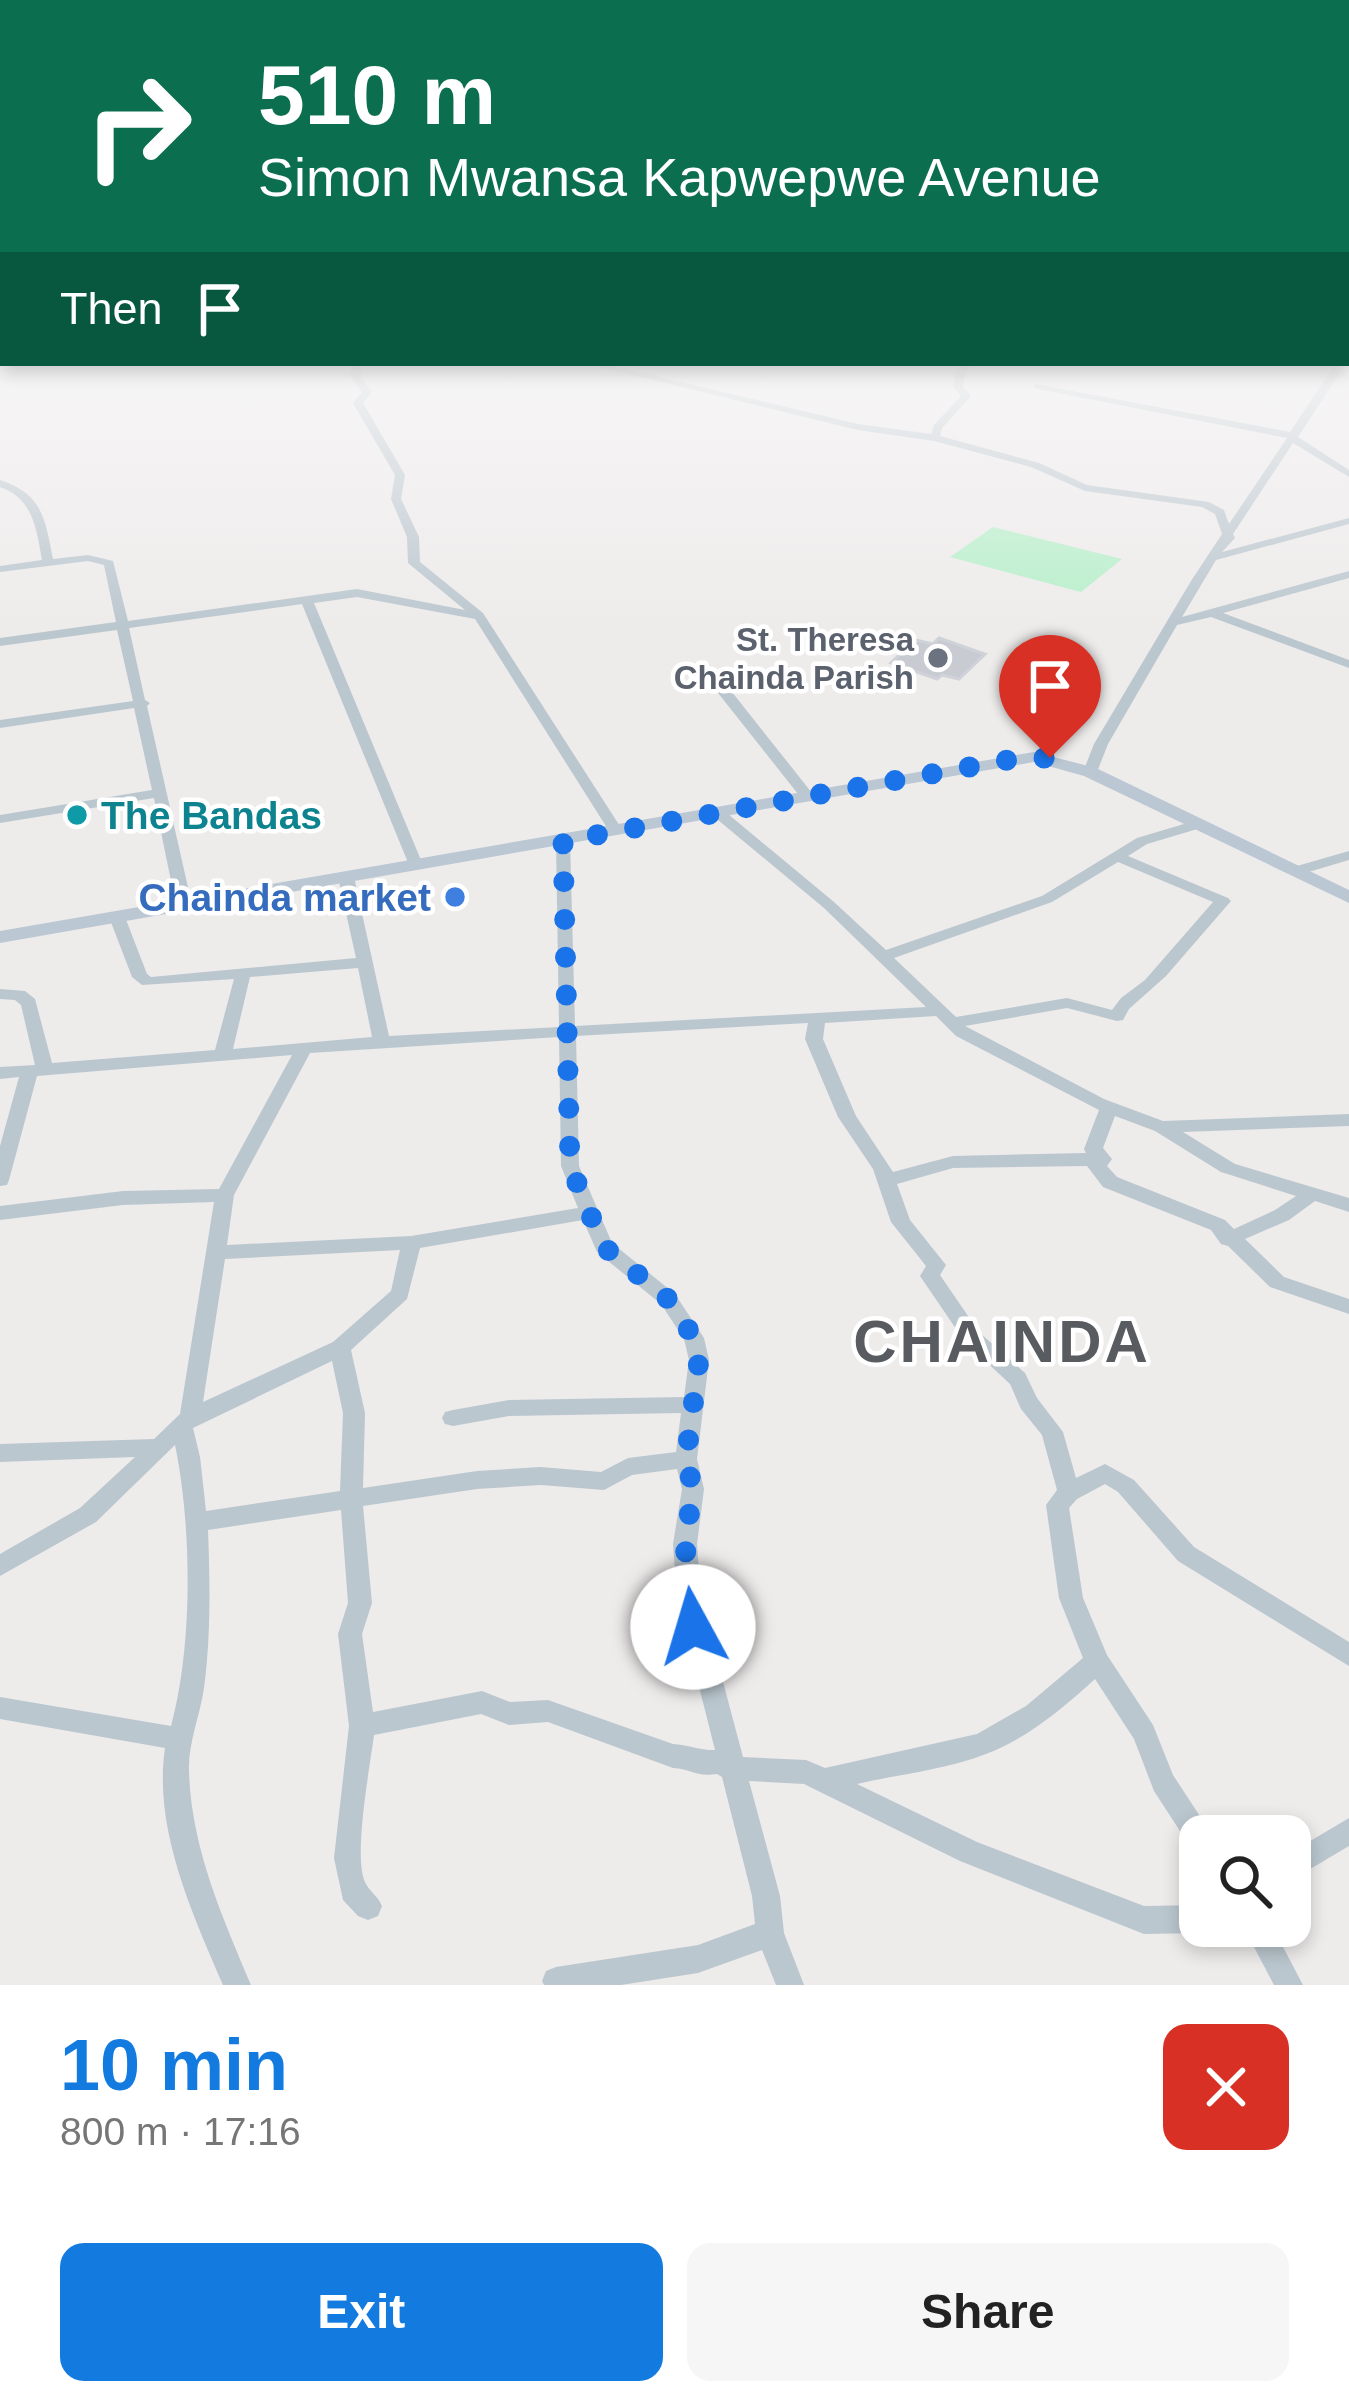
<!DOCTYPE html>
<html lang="en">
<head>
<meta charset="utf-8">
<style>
	:root { --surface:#fff; --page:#f6f6f6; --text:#222; --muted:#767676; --accent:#137ae0 }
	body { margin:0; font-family:Helvetica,sans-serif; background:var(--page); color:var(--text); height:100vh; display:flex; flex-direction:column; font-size:45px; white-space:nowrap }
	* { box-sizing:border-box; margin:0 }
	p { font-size:39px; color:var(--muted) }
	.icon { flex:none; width:66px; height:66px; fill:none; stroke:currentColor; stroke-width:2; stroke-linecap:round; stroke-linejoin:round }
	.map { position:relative; height:1985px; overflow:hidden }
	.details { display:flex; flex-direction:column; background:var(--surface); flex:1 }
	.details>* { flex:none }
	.top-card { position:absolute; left:0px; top:0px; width:1350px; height:366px; box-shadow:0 6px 18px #0003; background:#0b6e4f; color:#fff; overflow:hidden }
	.controls { position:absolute; left:1179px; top:1815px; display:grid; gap:24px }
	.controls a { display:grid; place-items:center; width:132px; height:132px; border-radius:24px; background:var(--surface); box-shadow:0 6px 18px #0003; font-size:60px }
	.pin { position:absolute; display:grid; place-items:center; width:102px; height:102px; color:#fff; margin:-123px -51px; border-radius:50% 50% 50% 0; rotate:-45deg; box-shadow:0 0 12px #0007 }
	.pin .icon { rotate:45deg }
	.me { position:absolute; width:132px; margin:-66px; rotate:354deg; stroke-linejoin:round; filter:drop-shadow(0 0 9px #0008) }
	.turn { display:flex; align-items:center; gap:42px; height:252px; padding:0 60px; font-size:54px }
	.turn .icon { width:156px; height:156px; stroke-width:2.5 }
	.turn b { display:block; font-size:84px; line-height:102px }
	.then { display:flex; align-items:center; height:114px; padding:0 60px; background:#0003; gap:24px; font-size:45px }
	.round { display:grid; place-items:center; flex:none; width:126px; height:126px; border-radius:24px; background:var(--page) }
	.summary { display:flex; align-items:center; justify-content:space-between; height:204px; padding:0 60px }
	h1 { font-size:72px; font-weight:700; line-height:90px; color:var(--accent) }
	.button { display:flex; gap:24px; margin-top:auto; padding:24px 60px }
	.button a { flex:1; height:138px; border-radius:24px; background:var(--accent); color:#fff; font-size:48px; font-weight:700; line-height:138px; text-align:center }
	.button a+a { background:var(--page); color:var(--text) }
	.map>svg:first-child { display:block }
	.green { fill:#b6efc9 }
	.building { fill:#c8cbd1; stroke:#cfd2d8; stroke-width:3 }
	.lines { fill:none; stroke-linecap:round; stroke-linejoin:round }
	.street { fill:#bbc7cf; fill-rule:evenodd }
	.secondary { fill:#bbc8d4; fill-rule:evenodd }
	.route { stroke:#1a73e8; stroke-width:21; stroke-dasharray:0 37.8 }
	.worship-dot { fill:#6b7280; stroke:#fff; stroke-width:4.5 }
	.culture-dot { fill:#0f9aa8; stroke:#fff; stroke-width:4.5 }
	.shop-dot { fill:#3f7fe0; stroke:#fff; stroke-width:4.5 }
	.labels { text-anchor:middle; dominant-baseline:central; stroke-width:9; stroke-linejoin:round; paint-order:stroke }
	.far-worship-label { font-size:33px; font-weight:bold; fill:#5b616d; stroke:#fff; text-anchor:end }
	.culture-label { font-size:39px; font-weight:bold; fill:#0d838f; stroke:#fff; text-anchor:start }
	.shop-label { font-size:39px; font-weight:bold; fill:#366cbe; stroke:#fff; text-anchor:end }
	.near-district-label { font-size:60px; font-weight:bold; letter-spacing:3px; fill:#585c61; stroke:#fff }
</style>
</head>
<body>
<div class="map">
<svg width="1349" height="1985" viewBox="0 0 1349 1985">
	<rect width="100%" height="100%" fill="#eeebeb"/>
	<path class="green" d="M 993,527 L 1122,559 L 1081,592 L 950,557 Z"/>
	<path class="building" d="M 939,638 L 985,654 L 959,679 L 942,675 L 937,679 L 891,663 L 915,640 L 933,644 Z"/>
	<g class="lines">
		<path class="street" d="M 353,363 L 363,363 L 360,376 L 372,392 L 363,403 L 405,475 L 401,499 L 419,537 L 420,562 L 483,613 L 623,831 L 621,834 L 611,834 L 609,831 L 475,619 L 357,597 L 314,603 L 423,865 L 421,868 L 416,869 L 409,865 L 302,604 L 129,628 L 145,700 L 150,703 L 147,706 L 192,905 L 189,908 L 184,910 L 176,905 L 154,798 L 0,823 L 0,815 L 152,790 L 134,708 L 0,728 L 0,720 L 133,701 L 117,630 L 0,646 L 0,638 L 116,622 L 104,565 L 88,561 L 0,572 L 0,566 L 42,560 C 36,529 34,499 0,487 L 0,480 C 43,494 45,519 53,559 L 88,555 L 113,561 L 128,621 L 357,589 L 465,610 L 408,563 L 407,537 L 391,499 L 395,475 L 353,403 L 362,392 L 350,376 Z
			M 584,363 L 600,363 L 858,424 L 931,434 L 934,425 L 961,396 L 953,386 L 957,370 L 965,363 L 976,363 L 966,371 L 963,386 L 971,396 L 942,428 L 940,436 L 1039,463 L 1087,485 L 1209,502 L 1224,510 L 1229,524 L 1287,438 L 1038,389 L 1033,386 L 1035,384 L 1290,432 L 1336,363 L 1346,363 L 1298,437 L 1349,470 L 1349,477 L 1293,443 L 1233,534 L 1235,538 L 1222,552 L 1349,518 L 1349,524 L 1216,560 L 1182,617 L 1349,571 L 1349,578 L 1223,613 L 1349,660 L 1349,668 L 1211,617 L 1177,625 L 1108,744 L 1097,772 L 1090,776 L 1085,775 L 1083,772 L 1094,744 L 1191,581 L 1222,534 L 1215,514 L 1202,507 L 1085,491 L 1031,467 L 934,441 L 858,430 Z
			M 723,686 L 728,687 L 812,793 L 814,796 L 812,799 L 802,799 L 718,693 L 718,687 Z
			M 717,808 L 722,809 L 834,902 L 886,950 L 1042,896 L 1137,838 L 1194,821 L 1204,821 L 1206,824 L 1204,827 L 1147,844 L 1128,856 L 1228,898 L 1231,901 L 1166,976 L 1129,1009 L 1123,1020 L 1117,1021 L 1067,1008 L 965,1026 L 1104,1099 L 1163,1121 L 1349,1114 L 1349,1126 L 1183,1132 L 1235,1164 L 1349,1198 L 1349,1212 L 1315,1201 L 1289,1220 L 1245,1239 L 1284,1277 L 1349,1299 L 1349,1314 L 1270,1287 L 1228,1246 L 1221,1244 L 1211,1230 L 1103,1187 L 1087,1166 L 953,1168 L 897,1184 L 910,1220 L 946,1265 L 940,1275 L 979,1332 L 1025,1373 L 1037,1398 L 1063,1432 L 1076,1478 L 1105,1464 L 1134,1480 L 1194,1547 L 1349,1642 L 1349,1666 L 1178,1561 L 1118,1492 L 1105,1484 L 1077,1499 L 1069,1508 L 1083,1598 L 1107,1655 L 1153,1725 L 1173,1775 L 1209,1830 L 1212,1836 L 1200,1836 L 1200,1852 L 1191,1848 L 1154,1791 L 1134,1739 L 1095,1679 C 1062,1709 1028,1738 986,1754 C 945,1770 900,1774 857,1784 L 977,1842 L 1144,1906 L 1200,1905 L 1200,1926 L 1211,1926 L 1210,1929 L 1200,1933 L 1144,1934 L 960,1861 L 804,1784 L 749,1781 L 780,1896 L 784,1933 L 804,1985 L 776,1985 L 762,1950 L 698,1973 L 621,1985 L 544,1985 L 542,1981 L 546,1971 L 556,1967 L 698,1945 L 755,1924 L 752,1896 L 722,1777 L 717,1774 C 695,1777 692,1769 673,1768 L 548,1722 L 509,1725 L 481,1714 L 374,1735 C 370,1767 353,1856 365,1882 C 369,1891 378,1896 382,1906 L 378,1916 L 368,1920 L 358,1916 L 343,1900 L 334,1858 L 349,1726 L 338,1634 L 348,1603 L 341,1510 L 208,1530 C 210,1582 211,1636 204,1688 C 200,1716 188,1743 189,1771 C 191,1847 222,1916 251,1985 L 223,1985 C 192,1913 153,1828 165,1748 L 0,1719 L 0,1697 L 171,1726 C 193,1645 192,1527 175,1445 L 96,1522 L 0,1576 L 0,1554 L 80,1508 L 135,1457 L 0,1462 L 0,1444 L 154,1439 L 180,1414 L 214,1202 L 123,1205 L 0,1220 L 0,1206 L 123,1191 L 219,1189 L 292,1055 L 37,1076 L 9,1180 L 7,1185 L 0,1186 L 0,1146 L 19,1077 L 0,1079 L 0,1067 L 35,1065 L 21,1005 L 15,1000 L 0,999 L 0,989 L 25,991 L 35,999 L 52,1063 L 215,1050 L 234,979 L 142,985 L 132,977 L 109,917 L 111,914 L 117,912 L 125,917 L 147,974 L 151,977 L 356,958 L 338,877 L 346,872 L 354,877 L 389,1036 L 559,1027 L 556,841 L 563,837 L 570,841 L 575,1026 L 926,1007 L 824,908 L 712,815 L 710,812 L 712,809 ZM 1118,862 L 1213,902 L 1145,980 L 1121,998 L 1112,1010 L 1067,998 L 956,1017 L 894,958 L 1052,902 ZM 358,968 L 372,1037 L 233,1049 L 250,977 ZM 936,1016 L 956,1036 L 1099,1110 L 1084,1149 L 1086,1153 L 953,1156 L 893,1172 L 856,1116 L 823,1039 L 825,1023 ZM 808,1023 L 805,1039 L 838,1117 L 873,1169 L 891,1222 L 926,1266 L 920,1276 L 965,1342 L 1010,1384 L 1021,1409 L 1042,1435 L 1057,1490 L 1046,1505 L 1059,1598 L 1083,1658 L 1026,1706 L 977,1734 L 825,1768 L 806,1760 L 743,1757 L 701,1599 L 697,1544 L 704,1489 L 697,1459 L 709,1360 L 704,1338 L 675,1294 L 612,1243 L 579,1166 L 576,1036 ZM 559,1037 L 561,1166 L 578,1208 L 411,1236 L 227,1245 L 234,1195 L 310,1053 ZM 1115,1116 L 1155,1131 L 1221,1172 L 1296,1196 L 1275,1210 L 1234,1229 L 1225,1220 L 1117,1177 L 1107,1166 L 1112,1159 L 1103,1148 ZM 583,1220 L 597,1252 L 661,1304 L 684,1339 L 689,1360 L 684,1397 L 509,1400 L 453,1410 L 445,1412 L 442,1418 L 445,1424 L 453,1426 L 509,1416 L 681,1413 L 676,1452 L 628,1458 L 601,1472 L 541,1467 L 477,1471 L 363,1488 L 365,1413 L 351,1350 L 407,1299 L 420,1248 ZM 400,1250 L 391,1291 L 333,1342 L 203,1402 L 225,1259 ZM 332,1361 L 343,1413 L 340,1491 L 206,1511 L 200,1457 L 193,1428 ZM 677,1469 L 682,1489 L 673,1544 L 677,1599 L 715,1750 C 705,1751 687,1745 673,1744 L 548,1700 L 510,1702 L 482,1691 L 373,1712 L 362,1634 L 372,1603 L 363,1506 L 477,1489 L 541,1485 L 604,1490 L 632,1475 Z
			M 1349,851 L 1349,860 L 1295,876 L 1287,871 L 1290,868 Z
			M 1349,1818 L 1349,1846 L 1290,1881 L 1290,1853 Z
			M 1243,1926 L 1272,1926 L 1303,1985 L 1274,1985 Z"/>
		<path class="secondary" d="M 1034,752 L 1096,768 L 1349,890 L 1349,903 L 1084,776 L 1034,762 L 0,943 L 0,931 Z"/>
	</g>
	<linearGradient id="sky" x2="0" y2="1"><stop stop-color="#7fc5ea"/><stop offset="0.56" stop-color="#f7f6f6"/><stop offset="1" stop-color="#f7f6f6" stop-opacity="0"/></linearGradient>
	<rect width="1349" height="627" fill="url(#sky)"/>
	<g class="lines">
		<path class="route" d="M 693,1627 L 685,1544 L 693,1489 L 686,1459 L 699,1360 L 694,1338 L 668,1299 L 604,1247 L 570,1166 L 563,841 L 1019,758 L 1050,758"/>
	</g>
	<circle class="worship-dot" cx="938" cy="658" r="12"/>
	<circle class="culture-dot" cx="77" cy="815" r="12"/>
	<circle class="shop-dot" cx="455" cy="897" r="12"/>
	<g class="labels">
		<g class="far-worship-label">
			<text x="914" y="639">St. Theresa<tspan x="914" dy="38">Chainda Parish</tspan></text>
		</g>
		<g class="culture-label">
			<text x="101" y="815">The Bandas</text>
		</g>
		<g class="shop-label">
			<text x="431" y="897">Chainda market</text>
		</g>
		<g class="near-district-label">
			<text x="1002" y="1341">CHAINDA</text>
		</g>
	</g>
</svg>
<div class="controls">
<a><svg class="icon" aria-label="search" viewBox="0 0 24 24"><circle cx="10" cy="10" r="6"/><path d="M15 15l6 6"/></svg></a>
</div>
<div class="pin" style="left:1050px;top:758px;background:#d93025"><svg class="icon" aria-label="arrive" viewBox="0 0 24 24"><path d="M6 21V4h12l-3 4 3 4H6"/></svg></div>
<svg class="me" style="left:693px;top:1627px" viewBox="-20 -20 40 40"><circle r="19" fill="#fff"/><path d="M0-13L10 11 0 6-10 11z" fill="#1a73e8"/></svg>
<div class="top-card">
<div class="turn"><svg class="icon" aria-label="right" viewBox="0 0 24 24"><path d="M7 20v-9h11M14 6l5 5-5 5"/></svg><div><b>510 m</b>Simon Mwansa Kapwepwe Avenue</div></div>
<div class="then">Then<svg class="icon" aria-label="arrive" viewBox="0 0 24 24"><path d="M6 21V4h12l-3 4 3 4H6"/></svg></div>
</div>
</div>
<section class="details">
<div class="summary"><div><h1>10 min</h1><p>800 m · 17:16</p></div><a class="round" style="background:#d93025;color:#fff"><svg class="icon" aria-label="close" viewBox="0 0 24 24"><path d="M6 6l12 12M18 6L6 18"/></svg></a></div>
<div class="button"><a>Exit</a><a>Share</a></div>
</section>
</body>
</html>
